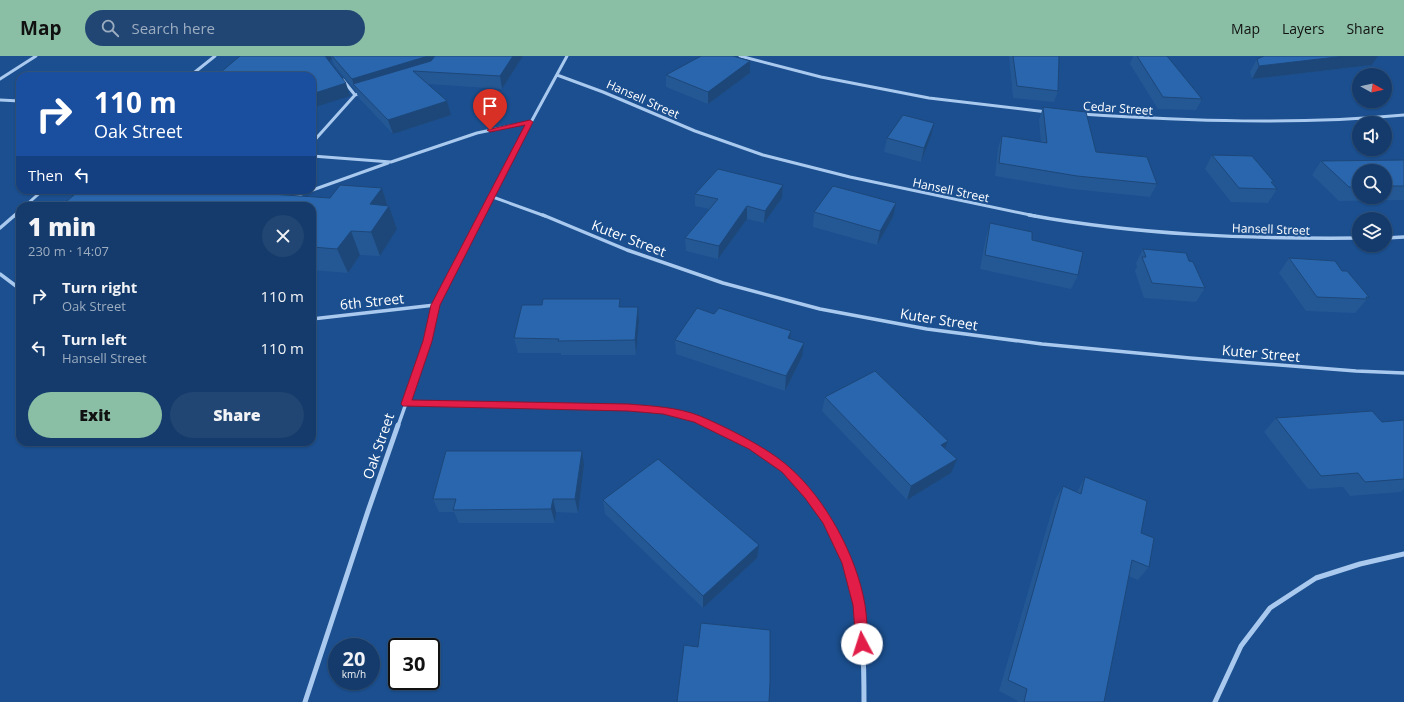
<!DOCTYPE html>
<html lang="en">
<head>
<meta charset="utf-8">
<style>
	:root { --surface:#143b6b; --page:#214673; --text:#f1f3f6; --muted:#9dadc1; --line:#33557e; --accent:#8abfa5 }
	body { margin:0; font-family:"Open Sans",sans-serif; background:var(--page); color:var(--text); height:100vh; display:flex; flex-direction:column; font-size:15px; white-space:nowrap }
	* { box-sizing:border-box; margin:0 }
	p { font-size:13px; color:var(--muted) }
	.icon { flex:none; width:22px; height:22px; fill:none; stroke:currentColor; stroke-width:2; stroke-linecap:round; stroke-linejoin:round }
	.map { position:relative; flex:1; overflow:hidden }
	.drawer { position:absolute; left:16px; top:146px; width:300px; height:244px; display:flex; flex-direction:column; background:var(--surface); border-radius:12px; box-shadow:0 1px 3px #0004,0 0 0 1px var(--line) }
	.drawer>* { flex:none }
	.hud { position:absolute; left:16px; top:16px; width:300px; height:122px; border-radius:12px; box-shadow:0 1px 3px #0004,0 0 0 1px var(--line); background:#1a4fa0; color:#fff; overflow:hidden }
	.needle { width:26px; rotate:98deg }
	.tools { position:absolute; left:1352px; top:12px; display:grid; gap:8px }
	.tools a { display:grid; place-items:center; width:40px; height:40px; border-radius:50%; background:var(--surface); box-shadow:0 1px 3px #0004,0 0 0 1px var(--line); font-size:20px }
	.speed { position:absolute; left:328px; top:582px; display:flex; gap:8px; font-size:20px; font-weight:700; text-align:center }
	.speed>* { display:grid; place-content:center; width:52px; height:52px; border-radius:50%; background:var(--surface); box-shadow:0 1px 3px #0004,0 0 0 1px var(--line); line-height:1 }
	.speed small { font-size:10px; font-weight:400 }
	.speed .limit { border:2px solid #111; border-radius:6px; background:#fff; color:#111 }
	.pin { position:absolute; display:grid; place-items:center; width:34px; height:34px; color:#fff; margin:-41px -17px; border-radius:50% 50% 50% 0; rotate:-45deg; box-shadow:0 0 4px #0007 }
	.pin .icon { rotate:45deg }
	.me { position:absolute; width:44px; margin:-22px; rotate:355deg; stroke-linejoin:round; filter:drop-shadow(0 0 3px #0008) }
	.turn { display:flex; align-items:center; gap:14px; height:84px; padding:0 12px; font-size:18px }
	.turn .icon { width:52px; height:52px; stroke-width:2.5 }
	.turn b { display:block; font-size:28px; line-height:34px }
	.then { display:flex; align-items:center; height:38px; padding:0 12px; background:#0003; gap:8px; font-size:15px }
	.round { display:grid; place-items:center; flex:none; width:42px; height:42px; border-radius:21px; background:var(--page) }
	.head { display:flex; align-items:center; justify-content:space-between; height:68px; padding:0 12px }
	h1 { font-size:24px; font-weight:800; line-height:30px }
	.action { display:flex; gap:8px; margin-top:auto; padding:8px 12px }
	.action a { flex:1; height:46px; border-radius:24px; background:var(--accent); color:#111; font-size:16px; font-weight:800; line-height:46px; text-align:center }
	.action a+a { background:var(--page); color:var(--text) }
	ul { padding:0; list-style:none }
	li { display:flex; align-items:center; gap:12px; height:52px; padding:0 12px }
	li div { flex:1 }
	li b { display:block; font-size:15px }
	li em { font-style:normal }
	header { display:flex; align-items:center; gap:24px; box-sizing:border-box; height:56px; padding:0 20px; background:var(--accent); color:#111 }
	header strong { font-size:19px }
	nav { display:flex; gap:22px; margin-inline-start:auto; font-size:14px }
	.search { width:280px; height:36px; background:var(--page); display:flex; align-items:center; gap:10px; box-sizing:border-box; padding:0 14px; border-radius:22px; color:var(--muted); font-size:15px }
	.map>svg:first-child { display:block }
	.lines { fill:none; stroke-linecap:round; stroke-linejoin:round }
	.street-far2 { stroke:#a9c9ee; stroke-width:3 }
	.street-far1 { stroke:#a9c9ee; stroke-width:3.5 }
	.street { stroke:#a9c9ee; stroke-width:5 }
	.wall { fill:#245895; fill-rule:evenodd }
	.shaded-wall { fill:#1d4779 }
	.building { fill:#2a66ad; stroke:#1d4779 }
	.route { fill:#e11d48; stroke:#92132f }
	.labels { text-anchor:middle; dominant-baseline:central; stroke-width:4; stroke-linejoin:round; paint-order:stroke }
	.far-street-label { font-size:12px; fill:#fff; stroke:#1b4f8f }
	.street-label { font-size:14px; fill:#fff; stroke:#1b4f8f }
</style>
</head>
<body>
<header>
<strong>Map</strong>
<div class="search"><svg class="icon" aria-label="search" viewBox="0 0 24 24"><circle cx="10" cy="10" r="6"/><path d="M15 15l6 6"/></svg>Search here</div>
<nav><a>Map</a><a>Layers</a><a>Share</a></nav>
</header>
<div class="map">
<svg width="1404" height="646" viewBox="0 0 1404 646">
	<rect width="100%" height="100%" fill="#1b4f8f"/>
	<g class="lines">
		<path class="street-far2" d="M 740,0 L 821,21 L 929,42 L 1047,56
			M 557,19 L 603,36 L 695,75 L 763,99 L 850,121 L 1035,160
			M 190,20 L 215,0
			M 0,23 L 36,0
			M 343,24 L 355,39
			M 0,44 L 20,45
			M 1081,58 C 1189,65 1296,69 1404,59
			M 312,87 L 355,39 L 362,37
			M 312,100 L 391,106 L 477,77 L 530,66
			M 490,140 L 545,160
			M 293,141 L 388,107
			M 25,150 L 43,134
			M 14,160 L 20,154
			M 480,160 L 567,0"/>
		<path class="street-far1" d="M 543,159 L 627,194 L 723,227 L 820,253 L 927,273 L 1042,288 L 1190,302 L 1356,315 L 1404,317
			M 1029,159 C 1138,179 1249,183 1359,182
			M 0,172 L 15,159
			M 1385,182 L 1404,181
			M 0,218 L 20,233
			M 312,263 L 435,249
			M 406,348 L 628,351 L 680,358 L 712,370
			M 398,370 L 428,285 L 435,249 L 481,159"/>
		<path class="street" d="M 710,369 C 733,380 757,391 778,407 C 794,418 806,434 817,450 C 861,514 864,571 864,646
			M 305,646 L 368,455 L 398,369
			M 1215,646 L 1241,590 L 1270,552 L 1316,522 L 1360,508 L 1404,498"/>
	</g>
	<path class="wall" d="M 240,0 L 523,0 L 502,33 L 428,28 L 447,45 L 451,59 L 393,78 L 358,41 L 356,35 L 334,9 L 332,3 L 329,6 L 350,40 L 312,20 L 223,20 L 221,16 Z
		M 1009,0 L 1059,0 L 1058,35 L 1054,46 L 1013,42 Z
		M 1133,0 L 1167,0 L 1202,43 L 1196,54 L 1158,53 L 1130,8 Z
		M 1264,0 L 1378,0 L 1372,9 L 1252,23 L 1250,16 L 1257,3 Z
		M 750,17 L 708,48 L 666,31 L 666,19 Z
		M 1043,51 L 1096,96 L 1157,128 L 1150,141 L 1072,133 L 995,120 L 998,92 L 1002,80 L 1041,86 L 1039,64 Z
		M 931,80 L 921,106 L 884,96 L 887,82 Z
		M 1212,99 L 1274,126 L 1273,128 L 1277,133 L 1268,147 L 1231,146 L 1205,113 Z
		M 1404,104 L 1404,144 L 1339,145 L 1312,119 L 1321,105 ZM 1359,115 L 1385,115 L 1385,141 L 1359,141 Z
		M 783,129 L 782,142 L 764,167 L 747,163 L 718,203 L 686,195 L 685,182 L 709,153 L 695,150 L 695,138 Z
		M 382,132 L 388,150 L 389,150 L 397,173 L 380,200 L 360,199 L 348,217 L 312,214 L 312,150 L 330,142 Z
		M 814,156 L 893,161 L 877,189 L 813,171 Z
		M 990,167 L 1078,219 L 1071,233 L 980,213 L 986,181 Z
		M 1143,193 L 1205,232 L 1196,246 L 1144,242 L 1135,215 L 1137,211 L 1136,207 Z
		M 1289,202 L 1369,241 L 1355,257 L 1306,255 L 1279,217 Z
		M 620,243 L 620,251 L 638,251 L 639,265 L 636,299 L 561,299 L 561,297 L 518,297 L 514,282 L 542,249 Z
		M 714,258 L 791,275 L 791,283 L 802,301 L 785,335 L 676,298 L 675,284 Z
		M 825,341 L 948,385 L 945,393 L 951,417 L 907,444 L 822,355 Z
		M 1276,362 L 1382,366 L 1404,364 L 1404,433 L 1401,436 L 1350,440 L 1343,431 L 1308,433 L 1264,376 Z
		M 584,409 L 578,457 L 556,456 L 555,467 L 459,467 L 454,456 L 439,456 L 433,443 Z
		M 1085,421 L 1141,477 L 1149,511 L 1138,524 L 1129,520 L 1104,646 L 1018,646 L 1018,645 L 999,635 L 1055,444 L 1063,430 L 1077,436 Z
		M 603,444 L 757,502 L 703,552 L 605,458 Z"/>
	<path class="shaded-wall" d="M 324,0 L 331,0 L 332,3 L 328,7 Z
		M 428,0 L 439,0 L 413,15 L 354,29 L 352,23 Z
		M 513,0 L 523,0 L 502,33 L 500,20 Z
		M 1345,0 L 1378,0 L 1372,9 L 1252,23 L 1259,10 Z
		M 750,5 L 750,17 L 708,48 L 708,36 Z
		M 346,27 L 350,40 L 312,52 L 312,38 Z
		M 447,45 L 451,59 L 393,78 L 388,64 Z
		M 934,67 L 931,80 L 921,106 L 924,92 Z
		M 783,129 L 782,142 L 764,167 L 765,155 Z
		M 382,132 L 388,151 L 389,150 L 397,173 L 380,200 L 371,176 L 370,148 Z
		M 896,147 L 893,161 L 877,189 L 880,175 Z
		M 747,150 L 747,163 L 718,203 L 719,190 Z
		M 351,175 L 360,199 L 348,217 L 337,193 Z
		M 638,251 L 639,265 L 636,299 L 635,284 Z
		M 791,275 L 790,290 L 788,282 Z
		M 804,287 L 802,301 L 785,335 L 786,320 Z
		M 948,385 L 943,399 L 941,389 Z
		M 582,395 L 584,409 L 578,457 L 575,443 Z
		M 957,403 L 951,417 L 907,444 L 911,430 Z
		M 553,443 L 556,456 L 555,467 L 551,453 Z
		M 759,489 L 757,502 L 703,552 L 703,540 Z"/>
	<path class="building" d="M 240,0 L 325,0 L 346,27 L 312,38 L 312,20 L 225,20 L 221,16 Z
		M 332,0 L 428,0 L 352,23 Z
		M 435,0 L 513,0 L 500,20 L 413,15 L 447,45 L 388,64 L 353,28 L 431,5 Z
		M 701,0 L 733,0 L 750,5 L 708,36 L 666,19 Z
		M 1013,0 L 1059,0 L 1058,35 L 1017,30 Z
		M 1137,0 L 1167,0 L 1202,43 L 1163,41 Z
		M 1264,0 L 1345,0 L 1259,10 L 1257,3 Z
		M 1043,51 L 1086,56 L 1096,96 L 1147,101 L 1157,128 L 1077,120 L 999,107 L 1002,80 L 1047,87 Z
		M 903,59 L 934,67 L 924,92 L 887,82 Z
		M 1212,99 L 1252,100 L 1274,126 L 1271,126 L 1277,133 L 1239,132 Z
		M 1404,104 L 1404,130 L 1385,130 L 1385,115 L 1359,115 L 1359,131 L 1349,131 L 1321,105 Z
		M 718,113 L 783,129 L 765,155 L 747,150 L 719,190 L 685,182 L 718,143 L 695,138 Z
		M 340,129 L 382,132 L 370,148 L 389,150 L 371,176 L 351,175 L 337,193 L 312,191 L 312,150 L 61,150 L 80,134 L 213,134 L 330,142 Z
		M 833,130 L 896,147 L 880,175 L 814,156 Z
		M 990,167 L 1032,176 L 1032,184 L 1083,196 L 1078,219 L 985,199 Z
		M 1143,193 L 1186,197 L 1189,205 L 1193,206 L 1205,232 L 1152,227 L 1142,201 L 1146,201 Z
		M 1289,202 L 1335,205 L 1342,215 L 1347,215 L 1369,241 L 1366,241 L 1367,243 L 1317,241 Z
		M 543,243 L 620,243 L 619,251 L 638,251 L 635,284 L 558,285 L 559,283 L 514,282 L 522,249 L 542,249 Z
		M 697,252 L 714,258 L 719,252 L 791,275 L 788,282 L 804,287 L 786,320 L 675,284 Z
		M 875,315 L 948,385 L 941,389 L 957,403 L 911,430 L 825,341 Z
		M 1372,355 L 1382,366 L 1404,364 L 1404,423 L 1365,426 L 1358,417 L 1321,420 L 1276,362 Z
		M 446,395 L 582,395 L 575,443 L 553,443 L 551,453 L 453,454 L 456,443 L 433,443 Z
		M 658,403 L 759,489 L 703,540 L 603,444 Z
		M 1085,421 L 1147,445 L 1141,477 L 1154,482 L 1149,511 L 1132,504 L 1104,646 L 1024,646 L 1027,633 L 1008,624 L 1063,430 L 1081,438 Z
		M 701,567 L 770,574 L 770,626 L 769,646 L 677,646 L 684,589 L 698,591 Z"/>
	<path class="route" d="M 530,64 L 533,66 L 440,249 L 432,285 L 412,344 L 628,348 C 652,350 677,351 700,360 C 726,371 768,392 789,411 C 826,443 857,501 865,549 C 867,562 867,575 869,588 L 867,592 L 862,594 L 858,592 L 856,588 L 853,549 L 842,507 L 823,467 L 805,442 L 782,416 L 749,393 L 694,366 L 663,358 L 628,355 L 403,350 L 401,348 L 423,285 L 431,249 L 525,69 L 490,76 L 487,74 Z"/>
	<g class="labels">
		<g class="far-street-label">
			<text transform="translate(643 43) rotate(24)">Hansell Street</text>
			<text transform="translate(1118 52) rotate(4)">Cedar Street</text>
			<text transform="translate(951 134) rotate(12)">Hansell Street</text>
			<text transform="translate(1271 173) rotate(2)">Hansell Street</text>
		</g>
		<g class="street-label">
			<text transform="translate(629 182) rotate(21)">Kuter Street</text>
			<text transform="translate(372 245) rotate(-6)">6th Street</text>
			<text transform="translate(939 263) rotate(9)">Kuter Street</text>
			<text transform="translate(1261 297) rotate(5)">Kuter Street</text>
			<text transform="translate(378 390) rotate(-71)">Oak Street</text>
		</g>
	</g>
</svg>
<div class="tools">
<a><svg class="needle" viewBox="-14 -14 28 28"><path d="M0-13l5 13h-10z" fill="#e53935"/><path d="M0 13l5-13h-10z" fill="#9dadc1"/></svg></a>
<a><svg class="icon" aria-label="sound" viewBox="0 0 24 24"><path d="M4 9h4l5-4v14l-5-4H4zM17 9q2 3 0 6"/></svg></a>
<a><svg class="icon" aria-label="search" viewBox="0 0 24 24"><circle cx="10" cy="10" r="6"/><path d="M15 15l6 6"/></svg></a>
<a><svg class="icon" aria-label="layers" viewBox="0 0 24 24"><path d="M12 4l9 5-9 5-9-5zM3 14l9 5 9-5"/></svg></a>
</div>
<div class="speed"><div>20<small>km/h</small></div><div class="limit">30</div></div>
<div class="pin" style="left:490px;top:74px;background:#d93025"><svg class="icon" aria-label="arrive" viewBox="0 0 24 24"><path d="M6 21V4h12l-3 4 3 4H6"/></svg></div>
<svg class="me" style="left:862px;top:588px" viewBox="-20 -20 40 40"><circle r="19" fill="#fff"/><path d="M0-13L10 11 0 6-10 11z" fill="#e11d48"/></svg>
<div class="hud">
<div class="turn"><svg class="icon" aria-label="right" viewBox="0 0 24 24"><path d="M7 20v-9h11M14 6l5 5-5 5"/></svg><div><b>110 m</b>Oak Street</div></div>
<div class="then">Then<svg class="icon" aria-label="left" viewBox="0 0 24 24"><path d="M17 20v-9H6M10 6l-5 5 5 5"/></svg></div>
</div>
<section class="drawer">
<div class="head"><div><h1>1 min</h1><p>230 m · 14:07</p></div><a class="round"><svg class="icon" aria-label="close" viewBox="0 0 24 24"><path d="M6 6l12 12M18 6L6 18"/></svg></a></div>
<ul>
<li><svg class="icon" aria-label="right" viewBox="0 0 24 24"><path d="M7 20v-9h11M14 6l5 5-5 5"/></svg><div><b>Turn right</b><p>Oak Street</p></div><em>110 m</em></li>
<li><svg class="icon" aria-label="left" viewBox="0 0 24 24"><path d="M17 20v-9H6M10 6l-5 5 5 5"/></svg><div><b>Turn left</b><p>Hansell Street</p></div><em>110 m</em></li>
</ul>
<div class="action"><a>Exit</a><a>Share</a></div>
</section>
</div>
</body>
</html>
